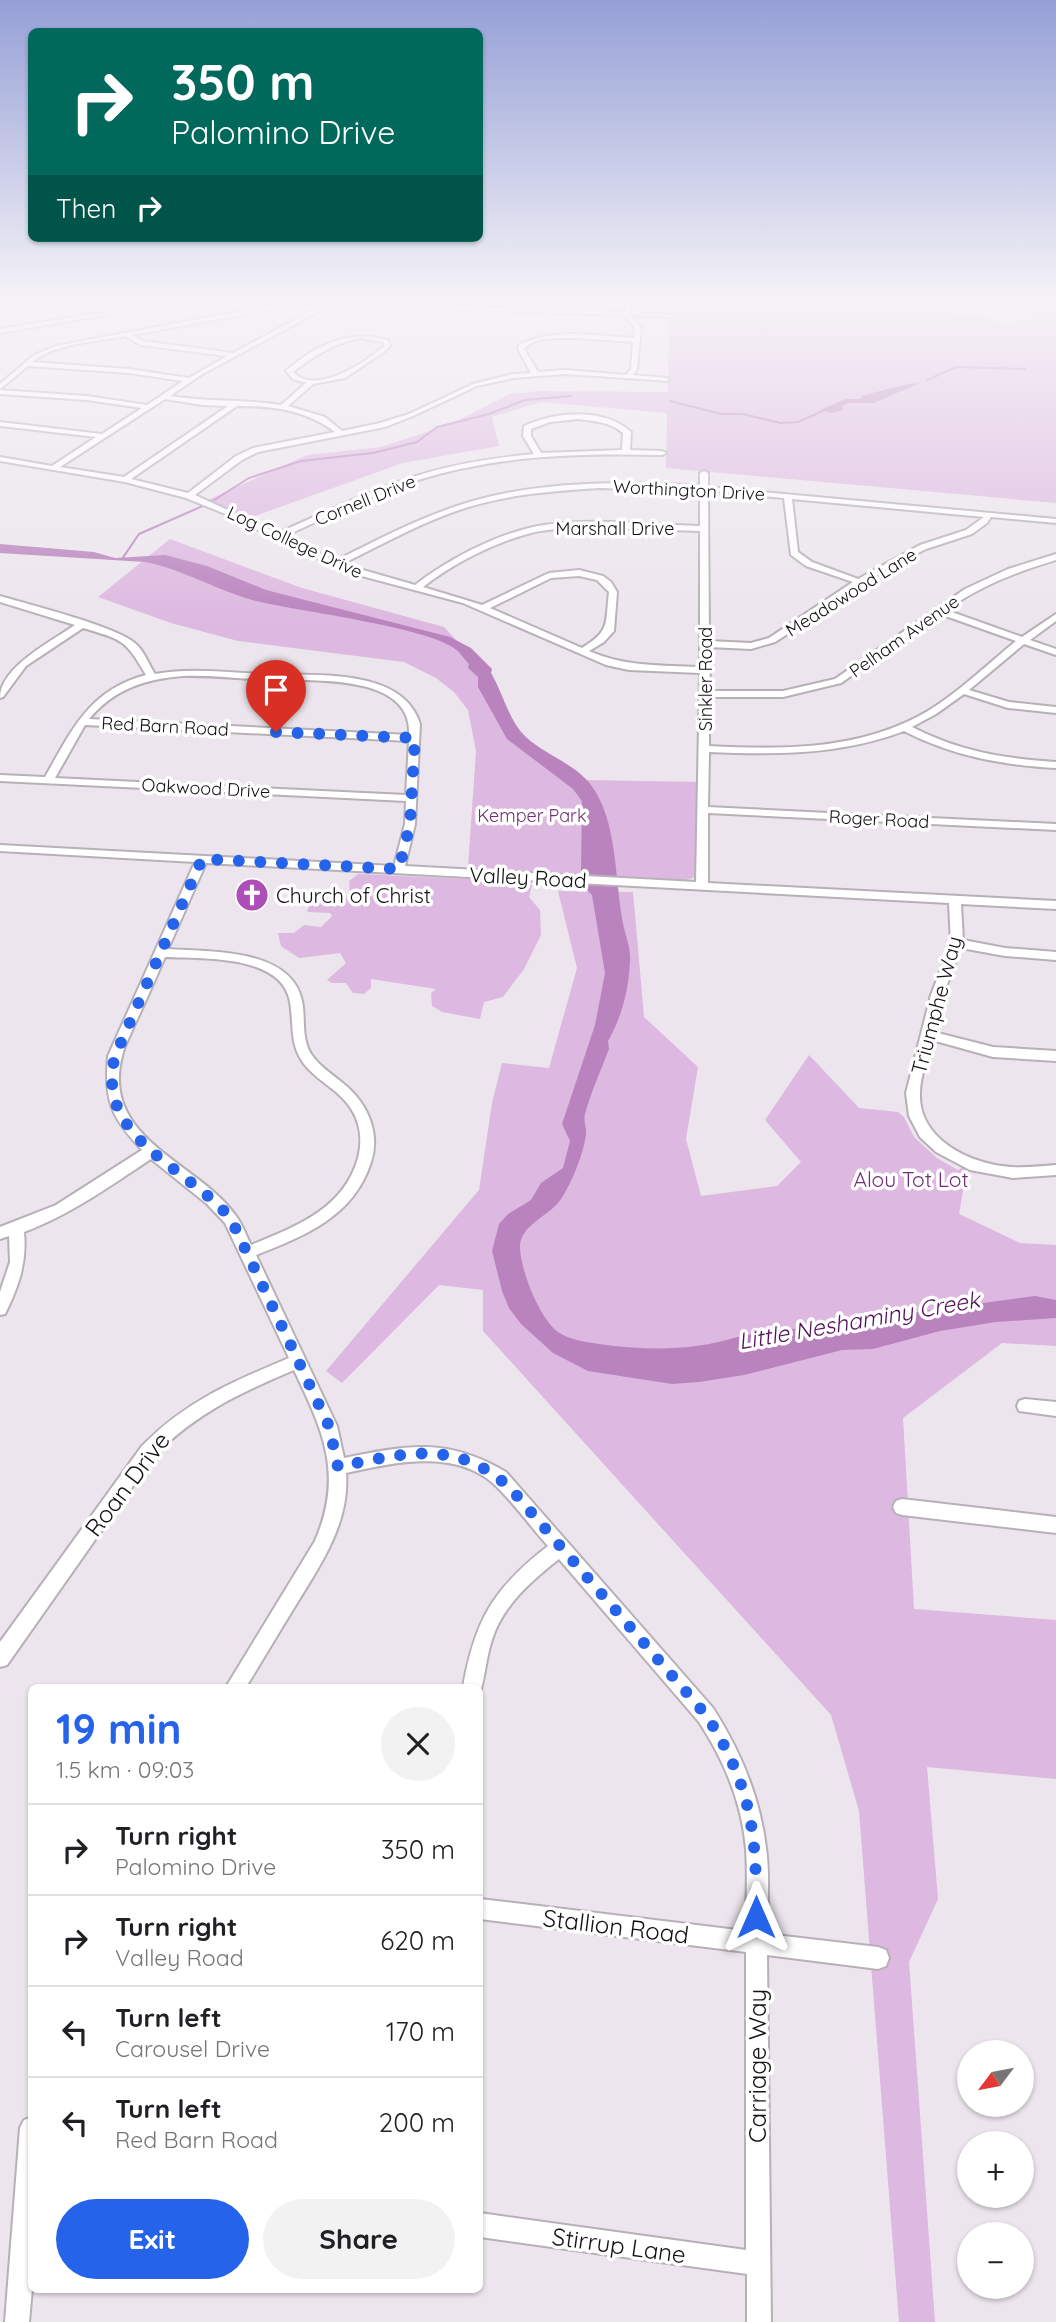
<!DOCTYPE html>
<html lang="en">
<head>
<meta charset="utf-8">
<style>
	:root { --surface:#fff; --page:#f2f2f2; --text:#202124; --muted:#757577; --line:#e0e0e0; --accent:#2563eb }
	body { margin:0; font-family:Quicksand,sans-serif; background:var(--page); color:var(--text); height:100vh; display:flex; flex-direction:column; font-size:26px; white-space:nowrap }
	* { box-sizing:border-box; margin:0 }
	p { font-size:23px; color:var(--muted) }
	.icon { flex:none; width:38px; height:38px; fill:none; stroke:currentColor; stroke-width:2; stroke-linecap:round; stroke-linejoin:round }
	.map { position:relative; flex:1; overflow:hidden }
	.side { position:absolute; left:28px; top:1684px; width:455px; height:609px; display:flex; flex-direction:column; background:var(--surface); border-radius:10px; box-shadow:0 2px 5px #0004 }
	.side>* { flex:none }
	.guide { position:absolute; left:28px; top:28px; width:455px; height:214px; border-radius:10px; box-shadow:0 2px 5px #0004; background:#00695c; color:#fff; overflow:hidden }
	.needle { width:46px; rotate:238deg }
	.tools { position:absolute; left:957px; top:2040px; display:grid; gap:14px }
	.tools a { display:grid; place-items:center; width:77px; height:77px; border-radius:50%; background:var(--surface); box-shadow:0 2px 5px #0004; font-size:35px }
	.pin { position:absolute; display:grid; place-items:center; width:60px; height:60px; color:#fff; margin:-72px -30px; border-radius:50% 50% 50% 0; rotate:-45deg; box-shadow:0 0 7px #0007 }
	.pin .icon { rotate:45deg }
	.me { position:absolute; width:77px; margin:-38px; rotate:0deg; stroke-linejoin:round; filter:drop-shadow(0 0 5px #0008) }
	.turn { display:flex; align-items:center; gap:24px; height:147px; padding:0 28px; font-size:32px }
	.turn .icon { width:91px; height:91px; stroke-width:2.5 }
	.turn b { display:block; font-size:49px; line-height:60px }
	.then { display:flex; align-items:center; height:66px; padding:0 28px; background:#0003; gap:14px; font-size:26px }
	.round { display:grid; place-items:center; flex:none; width:74px; height:74px; border-radius:37px; background:var(--page) }
	.head { display:flex; align-items:center; justify-content:space-between; height:119px; padding:0 28px }
	h1 { font-size:42px; font-weight:700; line-height:52px; color:var(--accent) }
	.cta { display:flex; gap:14px; margin-top:auto; padding:14px 28px }
	.cta a { flex:1; height:80px; border-radius:42px; background:var(--accent); color:#fff; font-size:28px; font-weight:700; line-height:80px; text-align:center }
	.cta a+a { background:var(--page); color:var(--text) }
	ul { padding:0; list-style:none }
	li { display:flex; align-items:center; gap:21px; height:91px; padding:0 28px; border-top:2px solid var(--line) }
	li div { flex:1 }
	li b { display:block; font-size:26px }
	li em { font-style:normal }
	.map>svg:first-child { display:block }
	.green { fill:#ddb8e0 }
	.water { fill:#b983bd }
	.lines { fill:none; stroke-linecap:round; stroke-linejoin:round }
	.stream { stroke:#b983bd; stroke-width:2 }
	.minor-casing { stroke:#b7b0b7; stroke-width:4 }
	.minor { fill:#fff; fill-rule:evenodd }
	.route { stroke:#2563eb; stroke-width:12; stroke-dasharray:0 21.6 }
	.labels { text-anchor:middle; dominant-baseline:central; stroke-width:7; stroke-linejoin:round; paint-order:stroke }
	.far-street-label { font-size:18px; fill:#141114; stroke:#fff }
	.far-park-label { font-size:18px; fill:#6f2e75; stroke:#fff }
	.street-label { font-size:21px; fill:#141114; stroke:#fff }
	.poi-label { font-size:21px; fill:#141114; stroke:#fff; text-anchor:start }
	.park-label { font-size:21px; fill:#6f2e75; stroke:#fff }
	.water-label { font-size:23px; font-style:italic; fill:#531159; stroke:#fff }
	.near-street-label { font-size:24px; fill:#141114; stroke:#fff }
</style>
</head>
<body>
<div class="map">
<svg width="1056" height="2322" viewBox="0 0 1056 2322">
	<rect width="100%" height="100%" fill="#ece5ed"/>
	<path class="green" d="M 709,300 L 895,300 L 901,310 L 972,313 L 1005,324 L 1035,318 L 1007,304 L 985,300 L 1056,300 L 1056,503 L 666,468 L 667,413 L 541,402 L 492,417 L 499,446 L 403,463 L 249,518 L 208,500 L 307,455 L 381,447 L 453,423 L 510,394 L 539,391 L 668,392 L 669,316 Z
		M 170,539 L 302,588 L 444,627 L 481,667 L 524,740 L 582,780 L 703,782 L 695,877 L 686,880 L 468,867 L 476,751 L 468,710 L 454,692 L 436,678 L 404,662 L 238,641 L 171,623 L 98,597 Z
		M 358,874 L 510,881 L 532,885 L 529,897 L 540,910 L 541,935 L 524,969 L 503,997 L 484,1002 L 480,1019 L 442,1012 L 432,1006 L 431,993 L 436,989 L 371,979 L 371,988 L 364,994 L 353,993 L 346,983 L 332,983 L 327,980 L 346,963 L 340,953 L 299,958 L 281,946 L 278,933 L 294,933 L 304,925 L 321,927 L 332,916 L 330,913 L 307,912 L 311,898 L 346,898 L 350,893 L 349,881 Z
		M 558,891 L 633,892 L 644,1017 L 698,1067 L 686,1139 L 701,1196 L 777,1186 L 801,1162 L 765,1120 L 809,1055 L 859,1108 L 898,1112 L 904,1117 L 914,1137 L 937,1158 L 958,1170 L 968,1163 L 959,1214 L 1020,1243 L 1056,1245 L 1056,1346 L 1002,1343 L 903,1418 L 914,1609 L 1056,1620 L 1056,1779 L 927,1767 L 938,1899 L 909,1962 L 935,2322 L 899,2322 L 859,1811 L 831,1715 L 483,1331 L 483,1290 L 439,1285 L 342,1383 L 326,1371 L 479,1190 L 492,1103 L 502,1063 L 549,1068 L 577,968 Z"/>
	<path class="water" d="M 922,382 L 874,403 L 848,403 L 842,406 L 843,410 L 832,413 L 820,410 L 846,399 L 860,399 L 862,396 C 883,390 901,385 922,382 Z
		M 0,544 L 94,552 L 115,558 L 165,555 L 207,566 L 266,590 L 450,637 L 471,648 L 492,669 L 491,673 C 503,693 509,722 527,738 C 546,755 575,764 591,785 C 617,820 615,877 622,918 C 624,932 631,947 630,960 C 629,989 622,1017 608,1041 L 609,1049 C 601,1070 591,1092 585,1114 C 583,1121 587,1128 586,1135 C 583,1155 572,1182 561,1199 C 550,1216 521,1224 520,1246 C 520,1269 539,1318 558,1332 C 569,1340 587,1342 599,1344 C 649,1351 693,1351 741,1336 L 1035,1296 L 1056,1300 L 1056,1318 L 996,1322 L 940,1331 L 873,1349 L 842,1350 L 744,1375 L 699,1382 L 672,1384 L 588,1371 L 553,1353 L 521,1324 L 509,1308 L 502,1291 L 492,1251 L 499,1224 L 508,1214 L 531,1200 L 541,1183 L 563,1168 L 570,1141 L 562,1124 L 595,1025 L 605,973 L 592,895 L 584,887 L 581,871 L 582,801 L 573,789 L 507,739 L 478,687 L 478,677 L 468,668 L 469,664 C 465,660 462,656 459,652 C 435,627 292,611 252,600 C 214,589 185,570 145,562 L 0,553 Z"/>
	<g class="lines">
		<path class="stream" d="M 927,380 L 956,367 L 1025,369
			M 670,401 L 721,414 L 743,414 L 780,423 L 798,422 L 823,411
			M 211,502 L 249,478 L 301,461 L 373,453 L 417,442 L 437,427 L 489,414 L 525,400 L 572,396
			M 122,559 L 139,534 L 205,505"/>
		<defs>
			<path id="minor" d="M 48,300 L 60,300 L 0,310 L 0,306 Z
				M 179,300 L 190,300 L 0,333 L 0,329 Z
				M 333,300 L 340,300 L 201,375 L 170,396 C 207,402 244,399 281,405 L 306,383 L 293,379 L 286,371 C 315,345 350,329 388,340 L 390,346 L 385,351 L 345,378 L 313,384 L 288,406 L 325,417 L 342,431 L 380,423 L 409,414 L 473,384 L 513,374 L 531,373 L 518,349 L 519,345 C 553,327 597,336 634,338 L 635,328 L 624,315 L 458,310 L 440,305 L 434,300 L 458,306 L 624,312 L 625,300 L 631,300 L 630,312 L 674,315 L 671,317 L 630,315 L 641,328 L 637,369 L 633,375 L 667,378 L 669,381 L 566,374 L 513,378 L 477,386 L 413,416 L 385,427 L 258,452 L 242,460 L 195,495 L 278,533 C 323,513 366,492 413,477 C 452,464 493,458 534,454 L 523,436 L 524,426 C 555,412 604,407 631,432 L 630,450 L 662,451 L 666,453 L 662,455 C 579,453 498,455 418,480 C 372,495 329,516 285,536 L 335,561 C 375,541 415,520 457,506 C 534,480 620,481 700,486 L 700,473 L 704,471 L 708,473 L 708,487 L 1056,519 L 1056,523 L 991,517 L 987,523 L 972,534 L 926,549 L 887,569 L 775,642 L 751,649 L 709,647 L 710,691 L 783,691 L 835,679 L 965,589 L 1008,569 L 1056,554 L 1056,560 C 1016,572 980,586 946,610 L 1022,637 L 1056,614 L 1056,621 L 1030,640 L 1056,649 L 1056,655 L 1024,644 L 969,690 L 1009,702 L 1056,707 L 1056,713 L 1008,708 L 964,694 L 936,714 L 912,727 C 958,751 1005,759 1056,762 L 1056,768 C 1002,765 952,756 904,731 C 841,755 775,755 709,752 L 708,807 L 1056,824 L 1056,830 L 708,813 L 708,883 L 1056,901 L 1056,909 L 961,904 L 963,940 L 1005,948 L 1056,952 L 1056,960 L 1005,956 L 961,948 L 943,995 L 934,1032 L 993,1047 L 1056,1051 L 1056,1061 L 993,1057 L 932,1040 C 928,1057 920,1076 920,1093 C 918,1140 972,1165 1012,1167 C 1026,1168 1042,1166 1056,1165 L 1056,1175 L 1013,1178 L 970,1170 L 936,1152 L 920,1137 L 909,1116 L 906,1093 L 931,995 L 951,943 L 949,903 L 206,863 L 168,949 C 210,952 291,948 302,1001 C 306,1020 300,1041 314,1058 C 327,1074 348,1083 360,1101 C 373,1119 378,1141 371,1162 C 354,1216 305,1236 256,1255 L 337,1426 L 344,1458 C 408,1445 447,1437 506,1472 L 713,1708 C 740,1750 760,1797 766,1848 C 770,1875 767,1906 767,1934 L 878,1947 L 886,1950 L 889,1958 L 886,1966 L 878,1969 L 767,1955 L 771,2322 L 747,2322 L 747,2274 L 480,2237 L 480,2213 L 746,2250 L 746,1952 L 480,1919 L 480,1899 L 746,1931 C 746,1904 748,1876 746,1849 C 742,1803 724,1760 699,1722 L 559,1559 C 530,1582 501,1607 491,1643 C 486,1659 485,1677 480,1692 L 480,1687 L 463,1687 C 475,1619 494,1588 548,1546 C 530,1526 514,1503 495,1485 C 455,1448 392,1463 346,1473 C 350,1524 319,1567 294,1608 C 278,1634 262,1661 246,1687 L 226,1687 L 315,1541 C 344,1474 323,1431 294,1370 C 240,1393 196,1413 154,1456 L 7,1665 L 0,1667 L 0,1642 L 142,1446 C 186,1401 232,1382 289,1358 L 225,1223 L 207,1204 L 151,1159 C 110,1186 70,1215 24,1232 C 27,1262 19,1286 5,1314 L 0,1315 L 0,1292 L 10,1262 L 9,1236 L 0,1239 L 0,1227 L 56,1205 L 142,1150 C 111,1117 104,1101 108,1056 L 195,862 L 0,851 L 0,845 L 394,866 L 405,824 L 406,801 L 0,781 L 0,775 L 45,777 C 72,730 89,690 146,675 C 125,639 123,640 83,628 L 26,666 L 3,697 L 0,698 C 0,667 52,641 75,625 L 0,602 L 0,596 C 30,605 120,627 137,645 C 145,653 149,665 155,674 C 192,667 229,673 267,674 C 314,676 403,667 420,724 L 415,824 L 405,866 L 696,882 L 700,673 L 629,670 L 606,665 L 463,603 L 343,571 L 228,515 L 186,498 L 125,482 L 0,461 L 0,457 L 52,466 L 96,437 L 0,426 L 0,422 L 102,434 L 142,408 L 87,400 L 0,394 L 0,390 L 87,396 L 147,405 L 183,381 L 129,373 L 28,366 L 0,389 L 0,384 L 34,355 L 56,346 L 279,304 L 319,307 ZM 279,308 L 313,310 L 233,353 L 143,341 L 132,335 ZM 125,336 L 141,345 L 227,356 L 189,378 L 129,369 L 32,362 C 55,343 96,342 125,336 ZM 360,338 L 383,342 L 384,346 C 365,363 315,396 293,372 C 314,356 334,343 360,338 ZM 576,338 L 633,342 L 631,369 L 626,375 L 566,370 L 538,372 L 524,349 C 535,336 560,338 576,338 ZM 165,399 L 202,405 L 228,406 L 124,477 L 60,467 ZM 237,406 C 273,406 306,410 335,432 L 253,448 L 236,456 L 188,493 L 131,479 ZM 578,419 C 595,421 610,422 623,433 L 622,450 L 541,453 L 531,436 L 531,429 L 550,422 ZM 599,488 L 700,491 L 700,526 C 649,525 579,516 529,528 C 489,538 448,560 415,585 L 342,564 C 383,544 422,522 465,508 C 509,494 554,491 599,488 ZM 708,491 L 784,498 L 791,555 L 806,566 L 853,582 L 769,638 L 751,643 L 709,641 ZM 792,499 L 984,517 L 966,530 L 920,545 L 858,579 L 812,562 L 798,552 ZM 580,527 L 700,531 L 700,667 C 660,665 626,667 589,651 L 604,642 L 614,631 L 617,592 L 611,582 L 603,576 L 579,570 L 549,573 L 482,605 L 423,587 C 454,563 493,543 531,533 C 546,529 564,529 580,527 ZM 579,576 L 597,580 L 609,592 C 605,624 611,630 582,648 L 490,608 L 551,578 ZM 940,614 L 1016,641 C 988,664 959,692 928,711 C 862,750 784,750 709,746 L 709,697 L 783,697 L 841,683 ZM 183,676 C 212,675 240,679 270,680 C 310,681 413,673 409,735 L 89,719 C 114,689 145,679 183,676 ZM 85,725 L 409,741 L 406,795 L 55,778 ZM 165,957 C 202,959 282,954 290,1002 C 294,1024 289,1044 304,1064 C 318,1082 342,1091 353,1112 C 361,1126 362,1143 358,1158 C 344,1209 295,1227 251,1245 C 246,1235 242,1224 236,1216 C 200,1163 100,1140 122,1056 C 124,1046 130,1036 134,1026 C 145,1003 155,980 165,957 Z
				M 1025,1399 L 1056,1402 L 1056,1416 L 1019,1411 L 1017,1406 L 1019,1401 Z
				M 902,1499 L 1056,1517 L 1056,1533 L 902,1515 L 896,1513 L 893,1507 L 896,1501 Z
				M 32,2117 L 32,2289 L 29,2322 L 5,2322 L 20,2128 L 24,2120 Z"/>
		</defs>
		<use href="#minor" class="minor-casing"/>
		<use href="#minor" class="minor"/>
	</g>
	<linearGradient id="sky" x2="0" y2="1"><stop stop-color="#95a0d7"/><stop offset="0.48" stop-color="#f6f3f7"/><stop offset="1" stop-color="#f6f3f7" stop-opacity="0"/></linearGradient>
	<rect width="1056" height="625" fill="url(#sky)"/>
	<g class="lines">
		<path class="route" d="M 276,732 L 415,738 L 410,824 L 399,869 L 202,859 L 115,1056 C 94,1138 187,1166 231,1219 L 329,1426 L 338,1467 C 403,1453 458,1438 511,1489 L 706,1715 C 752,1786 757,1835 756,1917"/>
	</g>
	<defs>
		<symbol id="church-disc" viewBox="-11 -11 22 22"><circle r="9.5" fill="#ae4eb7" stroke="#fff"/><path d="M-1.2-6h2.4v3.5h3.3v2.4h-3.3V6h-2.4V-.1h-3.3v-2.4h3.3Z" fill="#fff"/></symbol>
	</defs>
	<g fill-rule="evenodd">
		<use href="#church-disc" x="233" y="876" width="38" height="38"/>
	</g>
	<g class="labels">
		<g class="far-street-label">
			<text transform="translate(689 490) rotate(3)">Worthington Drive</text>
			<text transform="translate(365 500) rotate(-22)">Cornell Drive</text>
			<text x="615" y="528">Marshall Drive</text>
			<text transform="translate(295 542) rotate(25)">Log College Drive</text>
			<text transform="translate(851 592) rotate(-32)">Meadowood Lane</text>
			<text transform="translate(904 636) rotate(-35)">Pelham Avenue</text>
			<text transform="translate(705 679) rotate(-90)">Sinkler Road</text>
			<text transform="translate(165 726) rotate(3)">Red Barn Road</text>
			<text transform="translate(206 788) rotate(3)">Oakwood Drive</text>
			<text transform="translate(879 819) rotate(3)">Roger Road</text>
		</g>
		<g class="far-park-label">
			<text x="532" y="815">Kemper Park</text>
		</g>
		<g class="street-label">
			<text transform="translate(528 877) rotate(3)">Valley Road</text>
			<text transform="translate(936 1005) rotate(-75)">Triumphe Way</text>
		</g>
		<g class="poi-label">
			<text x="276" y="895">Church of Christ</text>
		</g>
		<g class="park-label">
			<text x="911" y="1179">Alou Tot Lot</text>
		</g>
		<g class="water-label">
			<text transform="translate(859 1320) rotate(-10)">Little Neshaminy Creek</text>
		</g>
		<g class="near-street-label">
			<text transform="translate(127 1484) rotate(-53)">Roan Drive</text>
			<text transform="translate(616 1926) rotate(7)">Stallion Road</text>
			<text transform="translate(757 2066) rotate(-90)">Carriage Way</text>
			<text transform="translate(619 2245) rotate(8)">Stirrup Lane</text>
		</g>
	</g>
</svg>
<div class="tools">
<a><svg class="needle" viewBox="-14 -14 28 28"><path d="M0-13l5 13h-10z" fill="#e53935"/><path d="M0 13l5-13h-10z" fill="#757577"/></svg></a>
<a>+</a>
<a>−</a>
</div>
<div class="pin" style="left:276px;top:732px;background:#d93025"><svg class="icon" aria-label="arrive" viewBox="0 0 24 24"><path d="M6 21V4h12l-3 4 3 4H6"/></svg></div>
<svg class="me" style="left:756px;top:1917px" viewBox="-20 -20 40 40"><path d="M0-17L14 15 0 8-14 15z" fill="#2563eb" stroke="#fff" stroke-width="4"/></svg>
<div class="guide">
<div class="turn"><svg class="icon" aria-label="right" viewBox="0 0 24 24"><path d="M7 20v-9h11M14 6l5 5-5 5"/></svg><div><b>350 m</b>Palomino Drive</div></div>
<div class="then">Then<svg class="icon" aria-label="right" viewBox="0 0 24 24"><path d="M7 20v-9h11M14 6l5 5-5 5"/></svg></div>
</div>
<section class="side">
<div class="head"><div><h1>19 min</h1><p>1.5 km · 09:03</p></div><a class="round"><svg class="icon" aria-label="close" viewBox="0 0 24 24"><path d="M6 6l12 12M18 6L6 18"/></svg></a></div>
<ul>
<li><svg class="icon" aria-label="right" viewBox="0 0 24 24"><path d="M7 20v-9h11M14 6l5 5-5 5"/></svg><div><b>Turn right</b><p>Palomino Drive</p></div><em>350 m</em></li>
<li><svg class="icon" aria-label="right" viewBox="0 0 24 24"><path d="M7 20v-9h11M14 6l5 5-5 5"/></svg><div><b>Turn right</b><p>Valley Road</p></div><em>620 m</em></li>
<li><svg class="icon" aria-label="left" viewBox="0 0 24 24"><path d="M17 20v-9H6M10 6l-5 5 5 5"/></svg><div><b>Turn left</b><p>Carousel Drive</p></div><em>170 m</em></li>
<li><svg class="icon" aria-label="left" viewBox="0 0 24 24"><path d="M17 20v-9H6M10 6l-5 5 5 5"/></svg><div><b>Turn left</b><p>Red Barn Road</p></div><em>200 m</em></li>
</ul>
<div class="cta"><a>Exit</a><a>Share</a></div>
</section>
</div>
</body>
</html>
